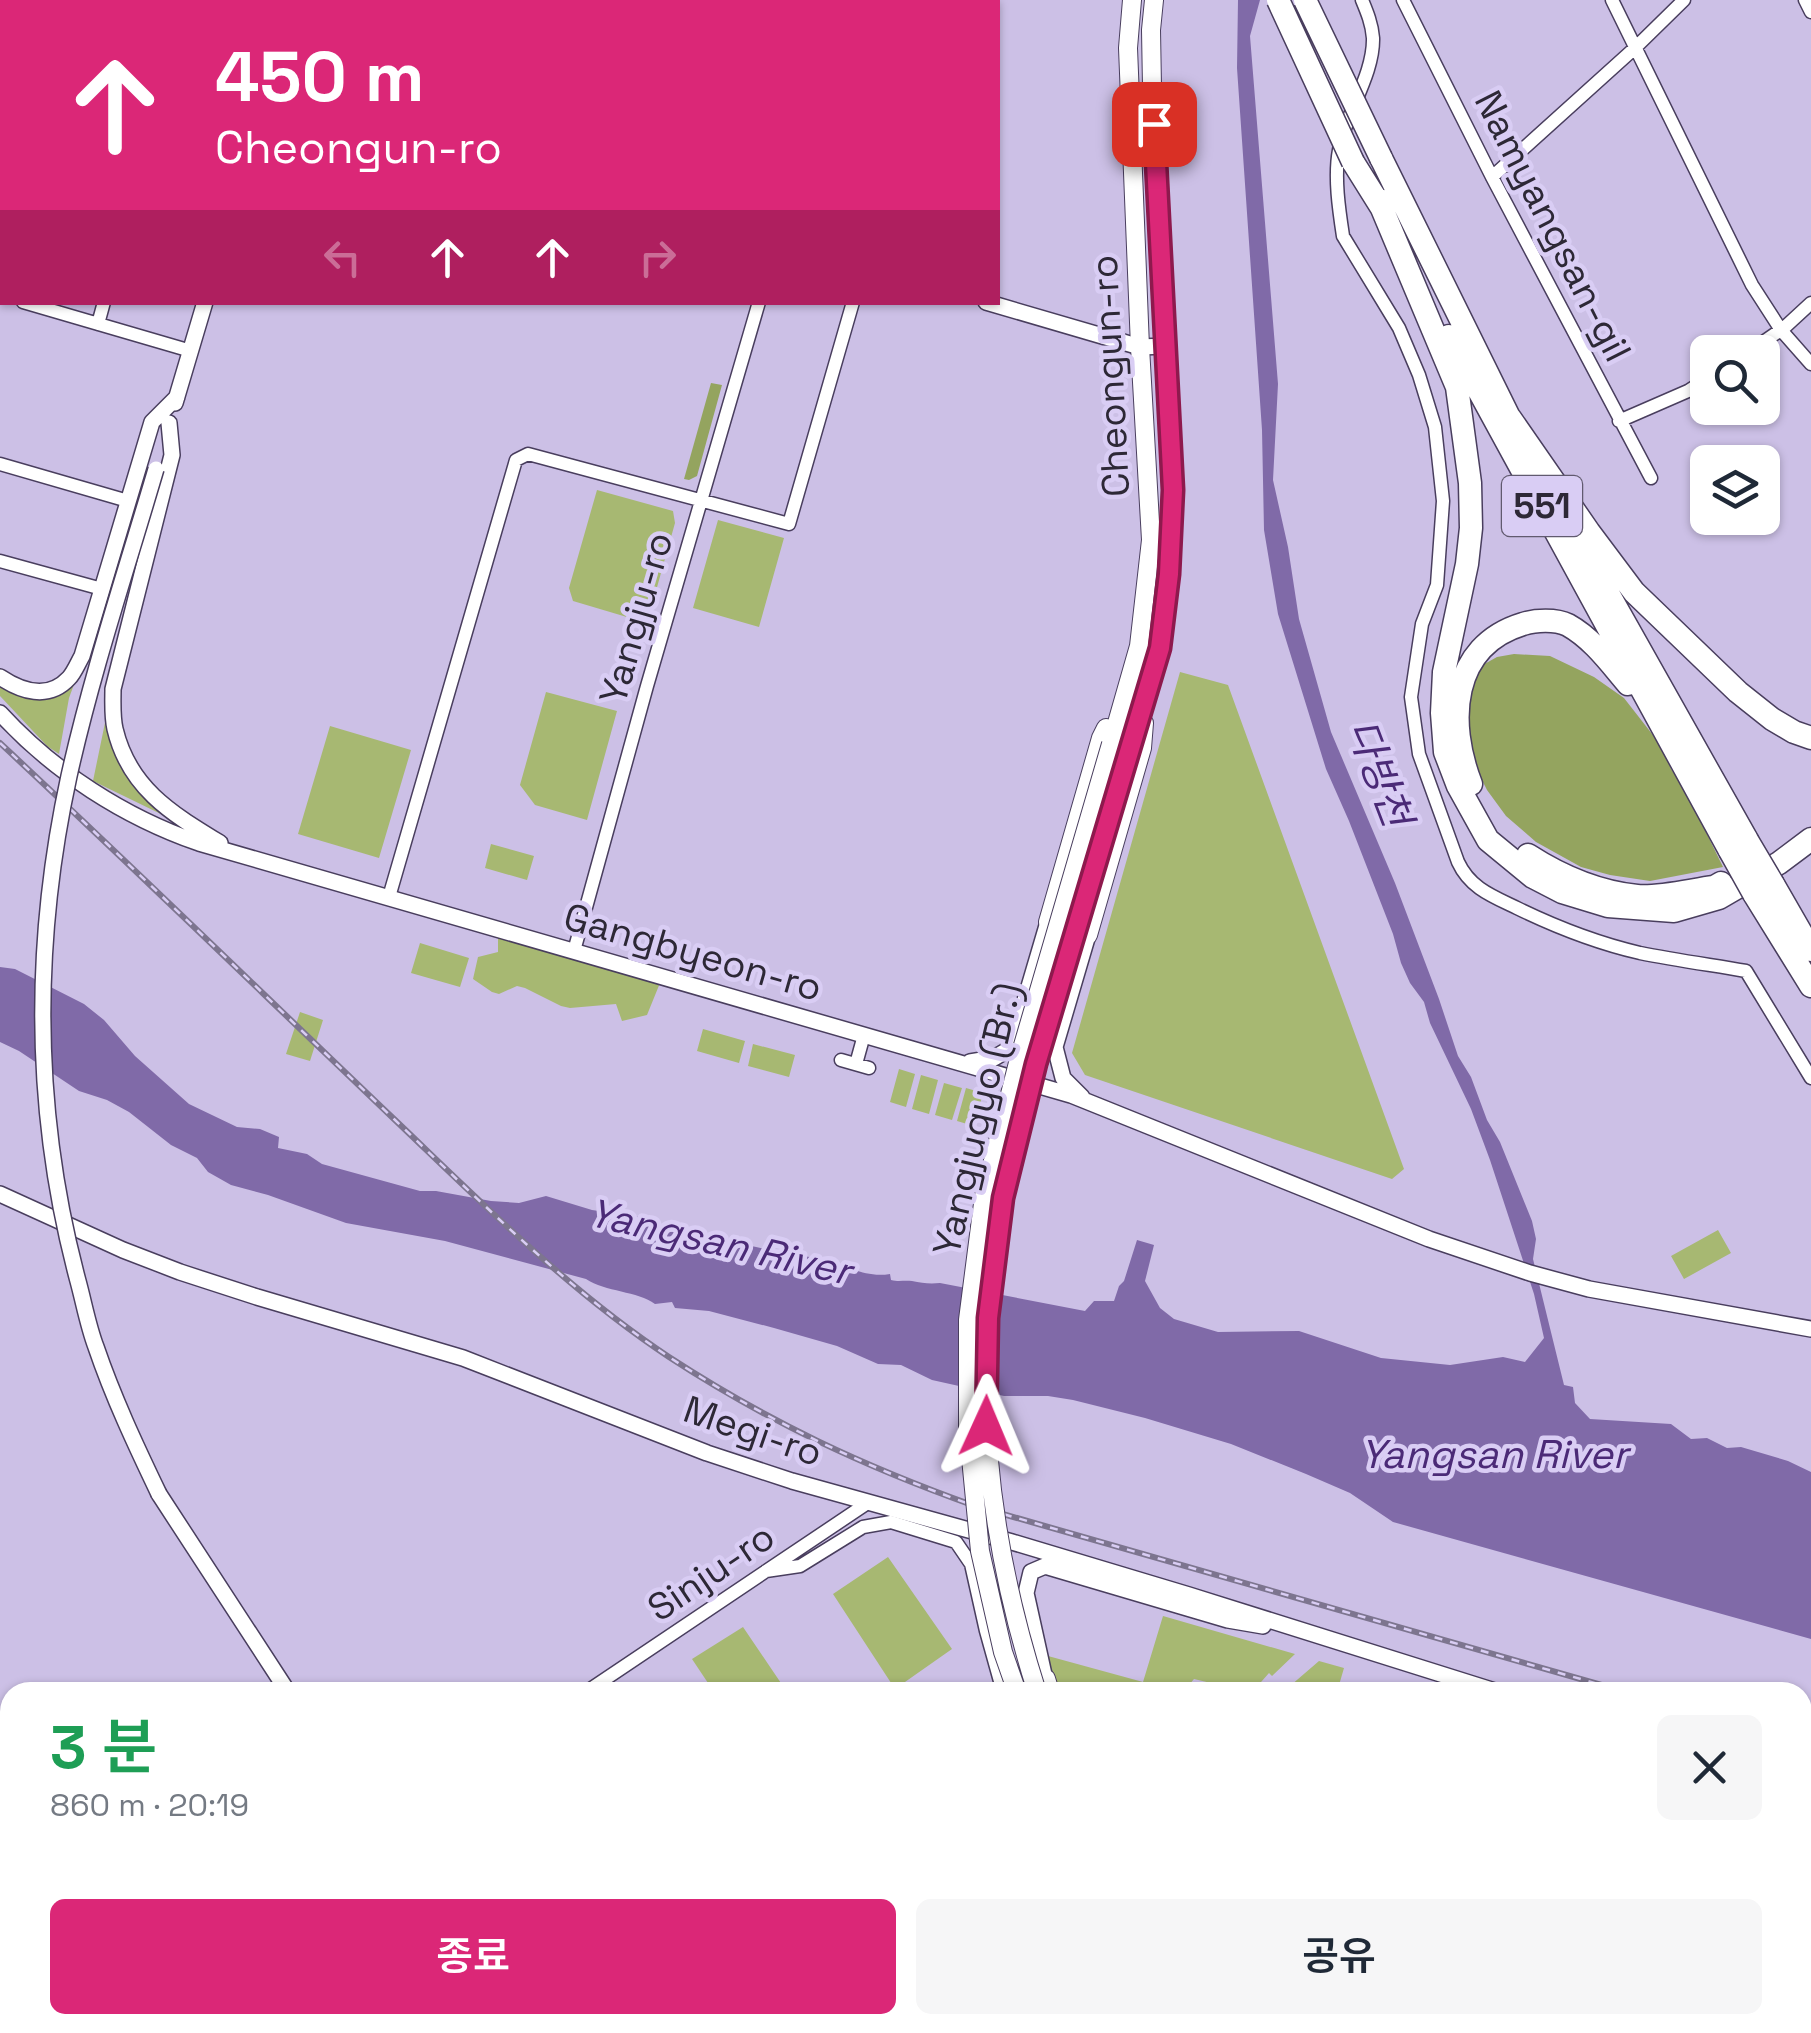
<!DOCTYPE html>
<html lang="ko">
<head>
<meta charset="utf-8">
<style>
	:root { --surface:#fff; --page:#f6f6f7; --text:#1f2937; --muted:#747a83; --accent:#db2777 }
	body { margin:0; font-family:"Space Grotesk","Noto Sans KR",sans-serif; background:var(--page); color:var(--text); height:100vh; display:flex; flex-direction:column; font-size:38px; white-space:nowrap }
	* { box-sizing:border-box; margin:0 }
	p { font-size:32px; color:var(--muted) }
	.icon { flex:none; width:55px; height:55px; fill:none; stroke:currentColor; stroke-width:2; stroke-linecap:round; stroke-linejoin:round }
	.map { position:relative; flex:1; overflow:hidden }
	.side { position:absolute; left:0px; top:1682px; width:1812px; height:352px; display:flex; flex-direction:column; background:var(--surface); border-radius:30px 30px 0 0; box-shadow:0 2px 8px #0004 }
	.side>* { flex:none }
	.hud { position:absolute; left:0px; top:0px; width:1000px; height:305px; box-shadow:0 2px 8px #0004; background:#db2777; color:#fff; overflow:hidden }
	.fabs { position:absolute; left:1690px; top:335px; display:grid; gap:20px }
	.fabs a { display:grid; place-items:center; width:90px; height:90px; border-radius:15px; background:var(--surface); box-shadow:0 2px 8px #0004; font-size:50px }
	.pin { position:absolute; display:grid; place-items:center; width:85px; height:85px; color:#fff; margin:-42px; border-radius:20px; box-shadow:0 5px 15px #0006 }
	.me { position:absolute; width:110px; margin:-55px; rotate:1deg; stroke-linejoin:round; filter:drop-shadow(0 0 8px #0008) }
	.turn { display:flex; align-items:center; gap:35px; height:210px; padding:0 50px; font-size:45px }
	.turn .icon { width:130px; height:130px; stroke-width:2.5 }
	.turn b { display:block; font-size:70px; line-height:85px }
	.lanes { display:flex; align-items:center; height:95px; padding:0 50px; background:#0003; justify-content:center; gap:50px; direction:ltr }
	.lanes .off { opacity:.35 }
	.round { display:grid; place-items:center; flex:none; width:105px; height:105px; border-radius:15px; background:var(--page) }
	.head { display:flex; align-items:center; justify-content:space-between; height:170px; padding:0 50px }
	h1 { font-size:60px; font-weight:600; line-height:75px; color:#1e9e55 }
	.primary-button { display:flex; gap:20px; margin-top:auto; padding:20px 50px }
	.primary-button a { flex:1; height:115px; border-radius:15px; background:var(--accent); color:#fff; font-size:40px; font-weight:600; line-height:115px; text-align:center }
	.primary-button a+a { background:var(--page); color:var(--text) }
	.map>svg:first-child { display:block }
	.green { fill:#a7b872 }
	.forest { fill:#94a45f }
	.water { fill:#806aa8 }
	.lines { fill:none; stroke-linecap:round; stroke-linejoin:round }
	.pedestrian-casing { stroke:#493e5e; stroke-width:11 }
	.minor-casing { stroke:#493e5e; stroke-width:15 }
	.tertiary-casing { stroke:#493e5e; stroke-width:18 }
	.secondary-casing { stroke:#493e5e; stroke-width:20 }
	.primary-casing { stroke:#493e5e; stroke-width:22 }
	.motorway-casing { stroke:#493e5e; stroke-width:25 }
	.pedestrian { stroke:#fff; stroke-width:9 }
	.minor { stroke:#fff; stroke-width:12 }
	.tertiary { stroke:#fff; stroke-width:15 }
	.secondary { stroke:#fff; stroke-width:18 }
	.primary { stroke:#fff; stroke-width:20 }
	.motorway { stroke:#fff; stroke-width:22 }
	.rail-casing { stroke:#7d758f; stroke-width:6 }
	.rail { stroke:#d9cdf4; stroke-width:2.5; stroke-dasharray:8; stroke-linecap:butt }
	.tertiary-bridge-casing { stroke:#493e5e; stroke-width:18; stroke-linecap:butt }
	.secondary-bridge-casing { stroke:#493e5e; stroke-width:20; stroke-linecap:butt }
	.motorway-bridge-casing { stroke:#493e5e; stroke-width:25; stroke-linecap:butt }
	.tertiary-bridge { stroke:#fff; stroke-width:15 }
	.secondary-bridge { stroke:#fff; stroke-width:18 }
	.motorway-bridge { stroke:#fff; stroke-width:22 }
	.route-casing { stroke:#8e194d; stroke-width:25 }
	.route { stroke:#db2777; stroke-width:18 }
	.labels { text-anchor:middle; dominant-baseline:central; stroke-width:9; stroke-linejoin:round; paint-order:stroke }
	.shield { fill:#d9cdf4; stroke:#615a6f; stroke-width:2.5 }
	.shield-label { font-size:35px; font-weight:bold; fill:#2d2836 }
	.street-label { font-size:38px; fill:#2d2836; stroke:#d9cdf4 }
	.water-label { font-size:40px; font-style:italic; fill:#4b2a77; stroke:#d9cdf4 }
</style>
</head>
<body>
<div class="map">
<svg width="1811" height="2033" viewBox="0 0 1811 2033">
	<rect width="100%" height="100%" fill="#ccc0e6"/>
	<path class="green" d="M 597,490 L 673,511 L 675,523 L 647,623 L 573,601 L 569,588 Z
		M 718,520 L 784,538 L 759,627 L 693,608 Z
		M 1180,672 L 1228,685 L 1404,1169 L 1392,1179 L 1085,1075 L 1072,1053 Z
		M 76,679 L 69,698 L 59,754 L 47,746 L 0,696 L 0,680 L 11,689 Z
		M 546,692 L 617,711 L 587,820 L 535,805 L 520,785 Z
		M 107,713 L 135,787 L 165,816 L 93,781 Z
		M 330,726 L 411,750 L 379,858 L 298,834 Z
		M 491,844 L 534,856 L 527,880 L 485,868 Z
		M 498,938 L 660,983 L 647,1015 L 622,1021 L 616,1004 L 570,1008 L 561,1006 L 525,988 L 517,986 L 499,994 L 492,992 L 473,979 L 478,957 L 498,952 Z
		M 420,943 L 469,958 L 460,987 L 411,973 Z
		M 300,1012 L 323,1020 L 310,1061 L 286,1054 Z
		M 703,1029 L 745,1041 L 739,1063 L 697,1051 Z
		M 753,1044 L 795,1055 L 789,1077 L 748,1066 Z
		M 899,1069 L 915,1074 L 906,1107 L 890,1102 Z
		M 921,1075 L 938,1080 L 929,1114 L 912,1109 Z
		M 944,1083 L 962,1088 L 952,1120 L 935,1115 Z
		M 966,1088 L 983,1093 L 974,1126 L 957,1121 Z
		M 1718,1230 L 1731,1253 L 1684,1279 L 1671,1256 Z
		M 888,1557 L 952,1649 L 895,1689 L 833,1594 Z
		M 1163,1616 L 1295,1654 L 1272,1676 L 1269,1673 L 1254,1690 L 1220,1682 L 1215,1684 L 1194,1679 L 1183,1692 L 1056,1692 L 1048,1656 L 1143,1682 Z
		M 743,1627 L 787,1692 L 714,1692 L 692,1659 Z
		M 1319,1661 L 1344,1668 L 1337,1692 L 1283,1692 Z
		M 0,1989 L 10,2004 L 10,2025 L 25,2025 L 28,2033 L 0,2033 Z"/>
	<path class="forest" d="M 711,383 L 722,385 L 697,476 L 689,480 L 684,479 Z
		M 1514,654 L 1550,656 L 1594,677 L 1624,698 L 1663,748 L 1671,769 L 1686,791 L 1723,867 L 1650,881 L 1610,875 L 1581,867 L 1536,842 L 1506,816 L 1487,790 L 1467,750 L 1470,672 L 1497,657 Z"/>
	<path class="water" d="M 1238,0 L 1260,0 L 1250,36 L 1278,384 L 1273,480 L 1288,547 L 1299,619 L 1331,732 L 1395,883 L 1439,999 L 1458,1056 L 1471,1077 L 1487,1120 L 1500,1142 L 1532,1221 L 1536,1239 L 1533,1259 L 1564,1385 L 1573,1387 L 1575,1403 L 1590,1419 L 1671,1424 L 1691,1439 L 1707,1438 L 1727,1448 L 1741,1447 L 1788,1461 L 1811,1472 L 1811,1639 L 1393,1522 L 1350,1493 L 1306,1474 L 1231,1444 L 1145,1418 L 1073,1400 L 1048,1396 L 1004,1396 L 932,1380 L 901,1365 L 878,1364 L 837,1346 L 774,1328 L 709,1311 L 675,1308 L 672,1302 L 655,1304 C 638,1291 605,1292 586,1279 L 445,1241 L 346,1223 L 268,1195 L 231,1185 L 208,1172 L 197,1158 L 171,1145 L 129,1112 L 107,1100 L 79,1091 L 19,1051 L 0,1042 L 0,967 L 15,969 L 84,1004 L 104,1020 L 135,1056 L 189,1104 L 237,1127 L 260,1129 L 279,1137 L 278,1148 L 307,1154 L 322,1164 L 420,1191 L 436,1191 L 491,1201 L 519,1203 L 546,1196 L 592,1210 L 647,1218 L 658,1228 L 673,1232 L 685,1231 C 703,1245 712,1236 730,1241 C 762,1249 793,1255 826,1259 L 833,1268 C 853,1266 866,1278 890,1274 L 891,1280 C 899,1282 904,1280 912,1281 C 922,1283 929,1284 940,1283 L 1085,1311 L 1094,1301 L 1114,1301 L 1119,1286 L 1124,1281 L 1137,1240 L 1154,1245 L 1145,1281 L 1160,1308 L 1174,1319 L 1218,1332 L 1299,1331 L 1381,1358 L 1450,1365 L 1503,1357 L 1525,1362 L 1544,1338 L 1534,1294 L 1490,1160 L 1471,1109 L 1430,1023 L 1424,1002 L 1410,983 L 1401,963 L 1393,934 L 1349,821 L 1326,769 L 1278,614 L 1264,530 L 1262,430 L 1237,68 Z
		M 1803,1828 L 1811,1831 C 1811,1848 1811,1866 1811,1883 C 1810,1899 1804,1911 1811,1925 L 1811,2027 L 1802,2001 Z"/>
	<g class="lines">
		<defs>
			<path id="pedestrian" d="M 2,147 L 0,156 L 2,156"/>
			<path id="minor" d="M 1362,0 C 1367,12 1372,24 1373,38 C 1374,75 1345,114 1339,150 C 1334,177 1339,210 1343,236 L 1399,328 L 1419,375 L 1435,427 L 1443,501 L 1437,585 L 1422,624 L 1411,697 L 1419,754 L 1458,862 C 1470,888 1492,896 1517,908 C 1556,927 1597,943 1640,953 C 1675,960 1711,965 1746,971 L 1811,1078
				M 1403,0 L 1492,177 L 1651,478
				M 1612,0 L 1752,285 L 1781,330 L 1811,364
				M 1805,0 L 1811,12
				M 849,2 L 850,0
				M 0,103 L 2,104
				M 1492,177 L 1636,47 L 1684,0
				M 0,208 L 2,209
				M 0,296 L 2,297
				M 23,302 L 191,351
				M 98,324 L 104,302
				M 1749,352 L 1785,327 L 1811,303
				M 1619,421 L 1688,391 L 1708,378
				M 0,464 L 128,501
				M 0,561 L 102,589
				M 389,897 L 516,460 L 528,454 L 789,524 L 853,302
				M 574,951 L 647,686 L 759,302
				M 841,1060 L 869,1068
				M 856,1064 L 864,1035
				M 766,1571 L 800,1566 L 863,1527 L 891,1522 L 956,1542 L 971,1564 L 986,1631 L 1003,1692
				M 586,1692 L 869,1502
				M 1324,2025 L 1329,2033
				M 1726,2025 L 1735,2033
				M 80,2033 L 92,2025
				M 1215,2033 L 1226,2025
				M 1351,2033 L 1363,2025
				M 1517,2033 L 1523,2025
				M 1613,2033 L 1618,2025"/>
			<path id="tertiary" d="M 292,2 L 293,0
				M 0,18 L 2,19
				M 986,302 L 1140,347 L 1166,346
				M 175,403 L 205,302
				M 169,423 L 172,455 L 113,689 C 113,701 112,716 115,729 C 129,788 171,813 220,843
				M 0,677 C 21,691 48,701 69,678 C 74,673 78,663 82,656 L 152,422 L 177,397
				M 0,713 C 54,772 124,817 199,843 L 1071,1095 L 1429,1239 L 1530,1273 L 1589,1289 L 1811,1329
				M 970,1062 L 994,1058 L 1011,1048 L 1048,922
				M 1082,1097 L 1063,1078 L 1055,1047 L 1088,935
				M 0,1194 L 123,1250 L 180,1272 L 257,1297 L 463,1358 L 707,1453 L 792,1481 L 1012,1542 L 1189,1595 L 1498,1692
				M 159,1494 L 288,1692
				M 1045,1679 L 1026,1593 L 1031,1572 L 1045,1566 L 1228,1620 L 1263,1626
				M 1802,1779 L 1811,1781
				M 504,2025 L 510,2033
				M 1185,2025 L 1190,2033"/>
			<path id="secondary" d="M 1111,744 L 1139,646 L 1151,540 L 1140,347 L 1128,48 L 1132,0
				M 1127,750 L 1160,648 L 1169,575 L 1173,490 L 1152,87 L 1151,30 L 1154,0
				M 1048,922 L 1101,738 L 1106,728
				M 1088,935 L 1142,748 L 1144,723"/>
			<path id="primary" d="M 1045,1679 L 1049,1692"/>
			<path id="motorway" d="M 1381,158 L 1510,419
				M 1353,162 L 1383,210
				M 1378,199 L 1457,387 L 1470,483 L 1471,528 L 1467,564 L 1444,672 L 1442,713 L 1445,752 L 1458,786 L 1488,840 L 1533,877 L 1562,892 L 1608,906 L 1674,911 L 1719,898 L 1779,863 L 1811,839
				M 1449,336 L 1730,851
				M 1510,418 L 1589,532 L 1634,592 L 1738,692 L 1772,719 L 1794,732 L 1811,738
				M 1555,499 L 1747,840
				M 1471,784 C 1447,723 1450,646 1523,624 C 1535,620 1556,619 1568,625 C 1593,639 1610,663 1628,684
				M 1528,855 C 1559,875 1598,892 1637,896 C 1659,898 1691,890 1714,887 L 1721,883
				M 1773,884 L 1811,950
				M 1754,894 L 1811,986"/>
		</defs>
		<use href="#pedestrian" class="pedestrian-casing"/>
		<use href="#minor" class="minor-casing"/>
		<use href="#tertiary" class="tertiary-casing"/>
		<use href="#secondary" class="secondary-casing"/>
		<use href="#primary" class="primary-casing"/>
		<use href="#motorway" class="motorway-casing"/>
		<use href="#pedestrian" class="pedestrian"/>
		<use href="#minor" class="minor"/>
		<use href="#tertiary" class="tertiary"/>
		<use href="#secondary" class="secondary"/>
		<use href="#primary" class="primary"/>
		<use href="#motorway" class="motorway"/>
		<defs>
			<path id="rail" d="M 0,743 C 133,867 263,994 394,1119 C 482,1203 568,1290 669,1357 C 769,1422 863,1466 975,1506 L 1626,1692
				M 1802,1747 L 1811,1749"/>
		</defs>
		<use href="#rail" class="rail-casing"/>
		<use href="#rail" class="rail"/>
		<defs>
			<path id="tertiary-bridge" d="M 156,469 C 126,571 92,673 69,776 C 32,946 33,1113 78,1281 C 84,1303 88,1326 96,1347 C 113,1397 136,1446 159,1494"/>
			<path id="secondary-bridge" d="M 1017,1692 L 1003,1652 L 980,1551 L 968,1427 L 968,1320 L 984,1196 L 1019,1059 L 1111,744
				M 1037,1692 C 999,1573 978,1444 988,1318 C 996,1206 1026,1098 1057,991 C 1081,911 1104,830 1127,750"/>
			<path id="motorway-bridge" d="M 1278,0 L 1353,162
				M 1305,0 L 1381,158
				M 1747,840 L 1773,884
				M 1730,851 L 1754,894"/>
		</defs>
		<use href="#tertiary-bridge" class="tertiary-bridge-casing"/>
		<use href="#secondary-bridge" class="secondary-bridge-casing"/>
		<use href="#motorway-bridge" class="motorway-bridge-casing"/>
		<use href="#tertiary-bridge" class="tertiary-bridge"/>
		<use href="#secondary-bridge" class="secondary-bridge"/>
		<use href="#motorway-bridge" class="motorway-bridge"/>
	</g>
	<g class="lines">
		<defs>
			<path id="route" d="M 986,1426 L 988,1318 L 1003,1198 L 1036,1064 L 1160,648 L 1169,574 L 1173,490 L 1154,124"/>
		</defs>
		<use href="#route" class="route-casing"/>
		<use href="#route" class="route"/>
	</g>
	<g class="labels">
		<rect class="shield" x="1502" y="476" width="80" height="60" rx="8"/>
		<g class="shield-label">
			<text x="1542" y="506">551</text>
		</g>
		<g class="street-label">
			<text transform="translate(1553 226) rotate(63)">Namyangsan-gil</text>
			<text transform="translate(1110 376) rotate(-93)">Cheongun-ro</text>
			<text transform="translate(636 618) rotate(-74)">Yangju-ro</text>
			<text transform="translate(693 952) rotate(16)">Gangbyeon-ro</text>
			<text transform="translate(977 1119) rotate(-77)">Yangjugyo (Br.)</text>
			<text transform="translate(753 1431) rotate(19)">Megi-ro</text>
			<text transform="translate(711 1572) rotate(-34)">Sinju-ro</text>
		</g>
		<g class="water-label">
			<text transform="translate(1379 773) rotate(69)">다방천</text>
			<text transform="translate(720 1242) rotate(13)">Yangsan River</text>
			<text x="1494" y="1454">Yangsan River</text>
		</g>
	</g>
</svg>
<div class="fabs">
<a><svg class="icon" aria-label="search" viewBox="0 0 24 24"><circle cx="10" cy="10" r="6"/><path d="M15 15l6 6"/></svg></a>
<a><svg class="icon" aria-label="layers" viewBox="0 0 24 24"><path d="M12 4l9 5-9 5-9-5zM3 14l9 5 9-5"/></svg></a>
</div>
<div class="pin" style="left:1154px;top:124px;background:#d93025"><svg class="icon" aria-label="arrive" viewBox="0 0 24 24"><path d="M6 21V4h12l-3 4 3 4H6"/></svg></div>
<svg class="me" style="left:986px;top:1426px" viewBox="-20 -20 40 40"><path d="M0-17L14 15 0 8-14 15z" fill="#db2777" stroke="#fff" stroke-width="4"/></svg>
<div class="hud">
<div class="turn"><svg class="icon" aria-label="ahead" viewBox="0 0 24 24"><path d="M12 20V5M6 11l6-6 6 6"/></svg><div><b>450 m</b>Cheongun-ro</div></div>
<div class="lanes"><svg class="icon off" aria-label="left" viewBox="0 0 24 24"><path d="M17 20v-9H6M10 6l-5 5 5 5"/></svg><svg class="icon" aria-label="ahead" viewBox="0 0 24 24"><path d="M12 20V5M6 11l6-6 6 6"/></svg><svg class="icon" aria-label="ahead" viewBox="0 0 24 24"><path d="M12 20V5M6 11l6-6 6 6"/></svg><svg class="icon off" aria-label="right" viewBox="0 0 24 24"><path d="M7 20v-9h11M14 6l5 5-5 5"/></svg></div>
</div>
<section class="side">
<div class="head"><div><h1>3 분</h1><p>860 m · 20:19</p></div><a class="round"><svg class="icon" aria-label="close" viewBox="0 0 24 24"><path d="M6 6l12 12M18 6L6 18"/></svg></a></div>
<div class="primary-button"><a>종료</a><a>공유</a></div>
</section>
</div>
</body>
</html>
